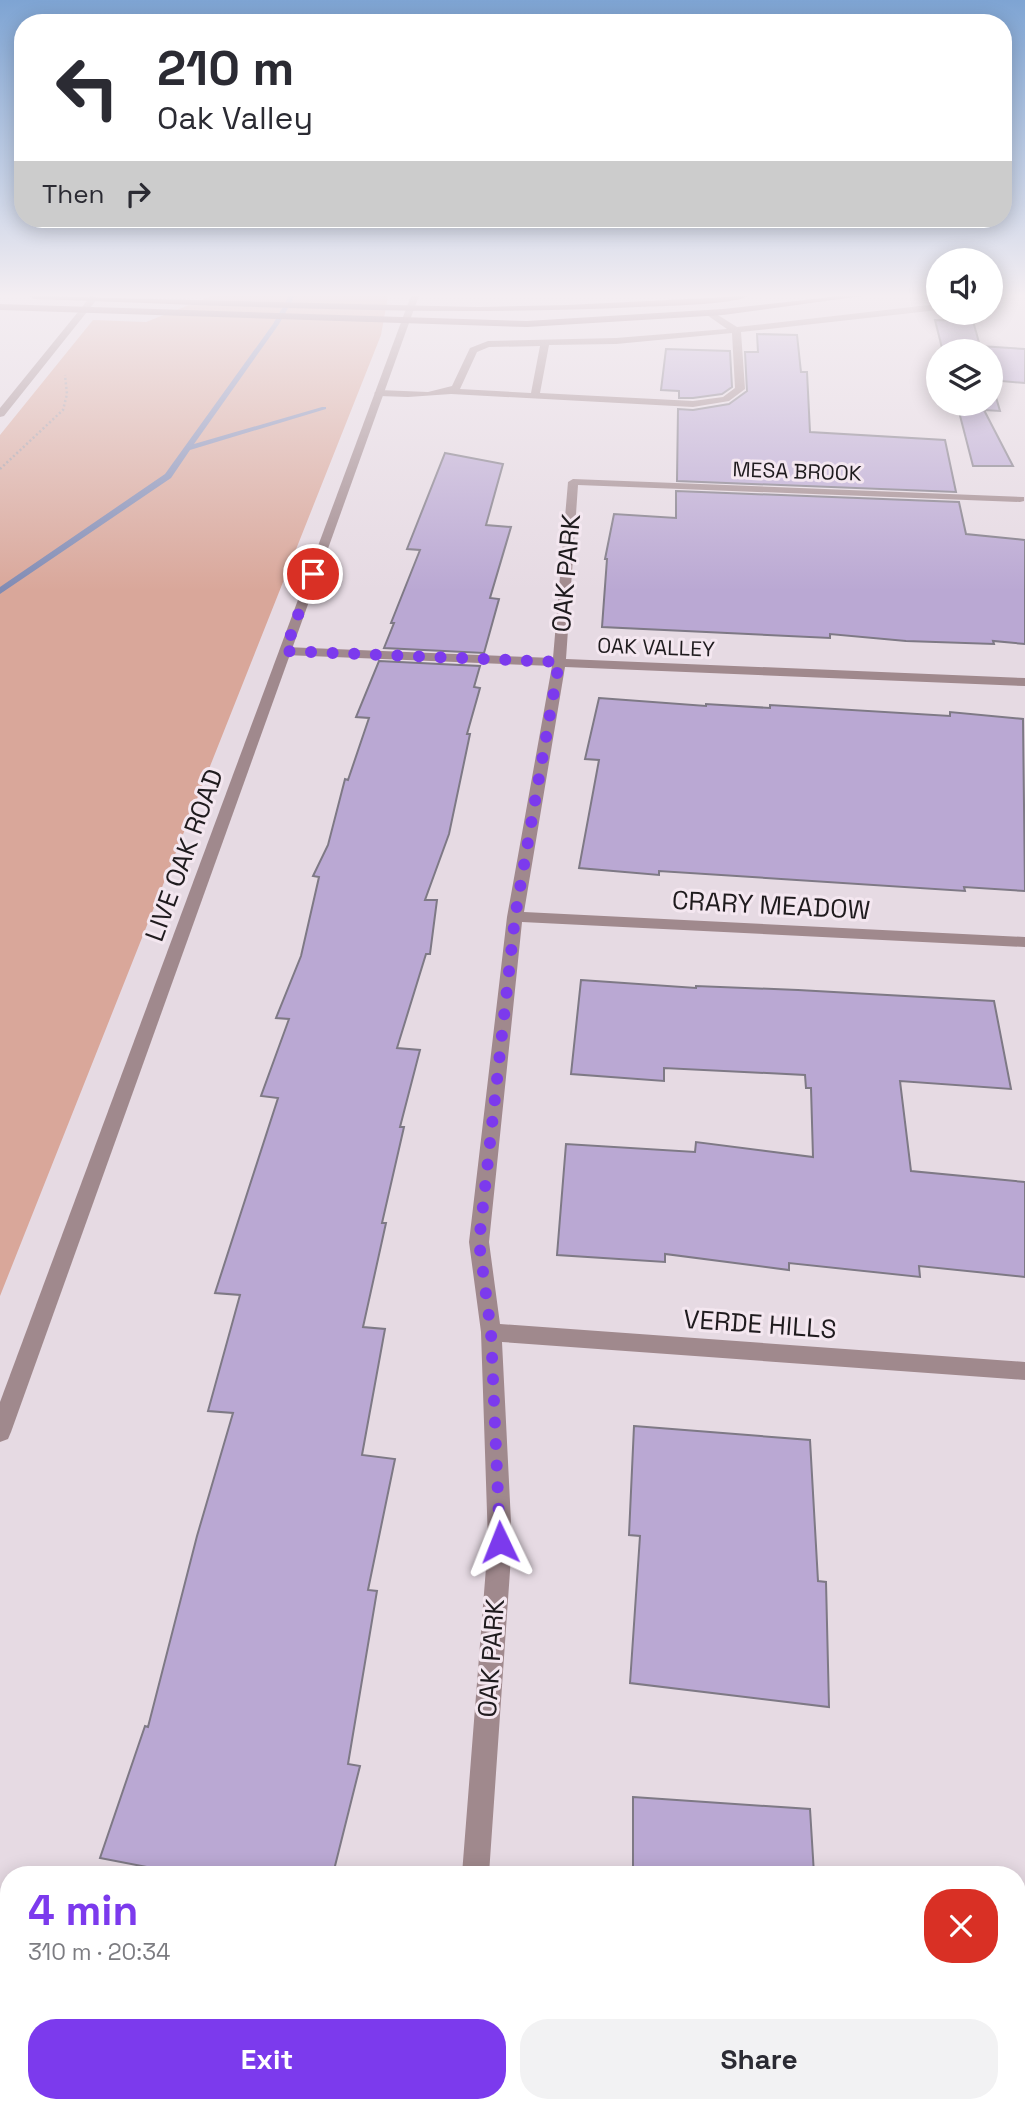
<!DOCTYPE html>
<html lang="en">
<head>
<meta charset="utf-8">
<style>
	:root { --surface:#fff; --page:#f2f2f3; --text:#2b2b33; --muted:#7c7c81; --accent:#7c3aed }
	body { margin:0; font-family:"Space Grotesk",sans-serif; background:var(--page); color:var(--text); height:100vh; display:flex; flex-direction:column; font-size:26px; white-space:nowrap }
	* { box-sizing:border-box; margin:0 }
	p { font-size:23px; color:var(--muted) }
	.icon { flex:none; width:38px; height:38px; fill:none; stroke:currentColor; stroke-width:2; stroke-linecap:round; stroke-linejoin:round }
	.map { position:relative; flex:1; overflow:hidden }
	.side { position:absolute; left:0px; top:1866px; width:1026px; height:247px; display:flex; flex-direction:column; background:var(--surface); border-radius:28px 28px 0 0; box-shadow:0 4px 18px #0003 }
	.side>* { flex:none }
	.hud { position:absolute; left:14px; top:14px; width:998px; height:214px; border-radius:28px; box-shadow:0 4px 18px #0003; background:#fff; color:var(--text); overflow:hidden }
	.tools { position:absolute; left:926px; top:248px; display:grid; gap:14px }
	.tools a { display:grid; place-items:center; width:77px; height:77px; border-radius:50%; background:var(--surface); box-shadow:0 4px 18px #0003; font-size:35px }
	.pin { position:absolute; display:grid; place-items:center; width:60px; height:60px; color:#fff; margin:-30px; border:4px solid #fff; border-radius:50%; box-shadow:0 2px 7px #0007 }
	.me { position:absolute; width:77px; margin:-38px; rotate:358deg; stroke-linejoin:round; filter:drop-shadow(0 0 5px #0008) }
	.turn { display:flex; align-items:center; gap:24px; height:147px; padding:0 28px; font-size:32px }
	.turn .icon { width:91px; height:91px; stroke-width:2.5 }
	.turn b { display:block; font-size:49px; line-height:60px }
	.then { display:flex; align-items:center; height:66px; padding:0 28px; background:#0003; gap:14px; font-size:26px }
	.round { display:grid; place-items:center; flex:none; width:74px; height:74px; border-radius:28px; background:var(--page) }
	.summary { display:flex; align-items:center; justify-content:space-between; height:119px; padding:0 28px }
	h1 { font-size:42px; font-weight:800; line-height:52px; color:var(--accent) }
	.cta { display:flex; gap:14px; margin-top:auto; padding:14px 28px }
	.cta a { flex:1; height:80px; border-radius:28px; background:var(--accent); color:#fff; font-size:28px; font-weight:800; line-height:80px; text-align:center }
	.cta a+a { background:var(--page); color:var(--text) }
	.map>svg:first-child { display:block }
	.green { fill:#d9a79a }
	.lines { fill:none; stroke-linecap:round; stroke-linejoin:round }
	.stream { fill:#808bb4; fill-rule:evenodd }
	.building { fill:#baa8d3; stroke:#7e7985; stroke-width:2 }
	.path { stroke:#a39aa1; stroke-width:2.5; stroke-dasharray:2 2.5; stroke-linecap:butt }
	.service { fill:#a0898d; fill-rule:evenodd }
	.minor { fill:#a0898d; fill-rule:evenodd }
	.tertiary { fill:#a0898d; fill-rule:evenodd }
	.secondary { fill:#816067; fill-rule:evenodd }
	.route { stroke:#7c3aed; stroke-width:12; stroke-dasharray:0 21.6 }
	.labels { text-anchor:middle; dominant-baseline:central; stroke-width:6; stroke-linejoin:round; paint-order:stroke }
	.far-street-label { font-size:21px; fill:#1f1b1e; stroke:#f4e7f0 }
	.street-label { font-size:26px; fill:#1f1b1e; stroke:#f4e7f0 }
</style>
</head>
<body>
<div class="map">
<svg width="1025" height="2111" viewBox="0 0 1025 2111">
	<rect width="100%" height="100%" fill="#e6dae3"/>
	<path class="green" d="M 212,296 L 388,296 L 381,335 L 0,1296 L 0,435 L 93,320 L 146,322 Z"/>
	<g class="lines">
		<path class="stream" d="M 289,296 L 295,296 L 279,324 L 194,444 L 322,407 L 326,407 L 326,409 L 190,450 L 171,478 L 0,594 L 0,587 L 165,474 L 273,324 Z"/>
	</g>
	<path class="building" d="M 935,320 L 973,321 L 980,346 L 1025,349 L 1025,383 L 991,380 L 1000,411 L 984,410 L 1013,466 L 973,466 L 957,404 L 990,404 L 990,352 L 943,352 Z
		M 757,334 L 797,335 L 801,372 L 807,372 L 810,432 L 945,440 L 956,492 L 677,481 L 678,409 L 693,410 L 729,404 L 747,391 L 745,352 L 758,352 Z
		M 666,349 L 730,351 L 732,387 L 722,394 L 693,398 L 679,398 L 679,391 L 661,390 Z
		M 445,453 L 503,464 L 486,525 L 511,527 L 490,598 L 499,599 L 484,653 L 384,648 L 394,623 L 391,623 L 420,550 L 407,549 Z
		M 676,491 L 959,502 L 966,534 L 1025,540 L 1025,644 L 993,641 L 994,644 L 906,641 L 830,634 L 830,638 L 602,627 L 607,559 L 605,559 L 614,514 L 676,518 Z
		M 379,661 L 480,666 L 474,687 L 480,688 L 467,734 L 470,734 L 449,834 L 425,900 L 437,900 L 430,954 L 426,954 L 397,1048 L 420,1050 L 400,1127 L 404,1127 L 382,1223 L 386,1223 L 363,1327 L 385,1329 L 362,1455 L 395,1459 L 368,1590 L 377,1591 L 348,1764 L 360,1766 L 333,1874 L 183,1874 L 100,1858 L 145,1726 L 148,1727 L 197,1536 L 233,1413 L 208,1411 L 240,1295 L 215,1293 L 278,1098 L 261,1096 L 289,1019 L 276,1018 L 301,956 L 319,877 L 313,876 L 328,845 L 345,779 L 348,780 L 369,718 L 356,717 Z
		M 599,698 L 706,706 L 706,704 L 770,708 L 770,705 L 950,716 L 950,712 L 1023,719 L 1025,891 L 964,887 L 965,891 L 659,871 L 659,875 L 579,868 L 599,760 L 585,759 Z
		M 581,980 L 696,988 L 696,986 L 798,990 L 994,1001 L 1011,1089 L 900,1081 L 911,1171 L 1025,1182 L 1025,1277 L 919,1266 L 920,1277 L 789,1263 L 789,1270 L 665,1254 L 665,1262 L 557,1255 L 566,1144 L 695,1152 L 696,1142 L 813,1157 L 811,1088 L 806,1088 L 805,1075 L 664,1068 L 664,1081 L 571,1074 Z
		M 634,1426 L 810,1440 L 818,1581 L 826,1582 L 829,1707 L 630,1683 L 640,1536 L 629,1535 Z
		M 633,1797 L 810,1809 L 814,1874 L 633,1874 Z"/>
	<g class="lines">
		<path class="path" d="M 0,469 L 63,410 L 67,394 L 65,375"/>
		<path class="service" d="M 938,304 L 938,310 L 741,332 L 745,389 L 729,401 L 693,407 L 451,394 L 408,397 L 379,396 L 374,393 L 379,390 L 428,392 L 452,386 L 470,348 L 488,341 L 616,338 L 727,329 L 707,315 L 707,311 L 710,310 L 737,327 ZM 732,333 L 735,388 L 723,397 L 693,401 L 540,393 L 549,345 L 616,344 ZM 540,346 L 531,393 L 460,389 L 477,352 L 489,347 Z"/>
		<path class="minor" d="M 91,296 L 98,298 L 4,416 L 0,417 L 0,408 Z
			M 411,296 L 419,296 L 414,309 L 410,312 L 406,309 Z
			M 573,479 L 1024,497 L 1024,501 L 1020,502 L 578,485 L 566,659 L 1025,678 L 1025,686 L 565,667 L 524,912 L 1025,937 L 1025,947 L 522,922 L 489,1242 L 500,1324 L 1025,1362 L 1025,1380 L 502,1342 L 512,1542 L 489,1874 L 462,1874 L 488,1542 L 481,1332 L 469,1242 L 507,917 L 552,666 L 285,655 L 279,651 L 285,647 L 553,658 L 568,482 Z
			M 444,2104 L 474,2104 L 473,2111 L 443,2111 Z"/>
		<path class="tertiary" d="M 410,306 L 414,309 L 11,1432 L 8,1439 L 0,1442 L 0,1402 L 406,309 Z"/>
		<path class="secondary" d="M 30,296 L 478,307 L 567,305 L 748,296 C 734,305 659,306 638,307 C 437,317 236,306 34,299 Z
			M 840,296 L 862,296 L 723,315 L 527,327 L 0,310 L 0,304 L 527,321 L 723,309 Z"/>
	</g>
	<linearGradient id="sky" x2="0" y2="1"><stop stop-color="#7ea4d3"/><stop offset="0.5" stop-color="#f4eef2"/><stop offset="1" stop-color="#f4eef2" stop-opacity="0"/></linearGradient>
	<rect width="1025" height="591" fill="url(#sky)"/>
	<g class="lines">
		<path class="route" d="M 313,574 L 285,651 L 559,662 L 515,917 L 479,1242 L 491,1332 L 500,1542"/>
	</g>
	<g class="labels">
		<g class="far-street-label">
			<text transform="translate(797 471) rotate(2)">MESA BROOK</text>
			<text transform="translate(656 647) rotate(2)">OAK VALLEY</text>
		</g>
		<g class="street-label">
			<text transform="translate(566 573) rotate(-85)">OAK PARK</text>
			<text transform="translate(184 855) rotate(-70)">LIVE OAK ROAD</text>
			<text transform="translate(771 905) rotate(3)">CRARY MEADOW</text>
			<text transform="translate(760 1324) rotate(4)">VERDE HILLS</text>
			<text transform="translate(491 1658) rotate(-86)">OAK PARK</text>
		</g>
	</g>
</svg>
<div class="tools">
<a><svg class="icon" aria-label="sound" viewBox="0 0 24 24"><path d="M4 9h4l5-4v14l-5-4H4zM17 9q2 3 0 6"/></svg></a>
<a><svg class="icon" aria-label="layers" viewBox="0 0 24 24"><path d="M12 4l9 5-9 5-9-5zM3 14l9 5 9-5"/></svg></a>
</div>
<div class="pin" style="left:313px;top:574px;background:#d93025"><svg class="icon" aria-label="arrive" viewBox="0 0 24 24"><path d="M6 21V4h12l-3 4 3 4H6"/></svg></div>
<svg class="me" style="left:500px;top:1542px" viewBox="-20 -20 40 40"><path d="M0-17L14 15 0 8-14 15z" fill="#7c3aed" stroke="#fff" stroke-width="4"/></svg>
<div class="hud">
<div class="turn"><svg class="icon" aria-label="left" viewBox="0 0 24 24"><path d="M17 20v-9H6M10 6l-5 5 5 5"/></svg><div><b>210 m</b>Oak Valley</div></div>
<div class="then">Then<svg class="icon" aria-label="right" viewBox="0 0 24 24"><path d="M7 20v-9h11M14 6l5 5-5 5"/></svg></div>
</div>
<section class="side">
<div class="summary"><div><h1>4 min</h1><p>310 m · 20:34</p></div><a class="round" style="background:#d93025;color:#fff"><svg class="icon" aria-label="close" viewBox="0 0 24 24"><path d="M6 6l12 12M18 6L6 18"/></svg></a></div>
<div class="cta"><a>Exit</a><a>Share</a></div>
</section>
</div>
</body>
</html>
